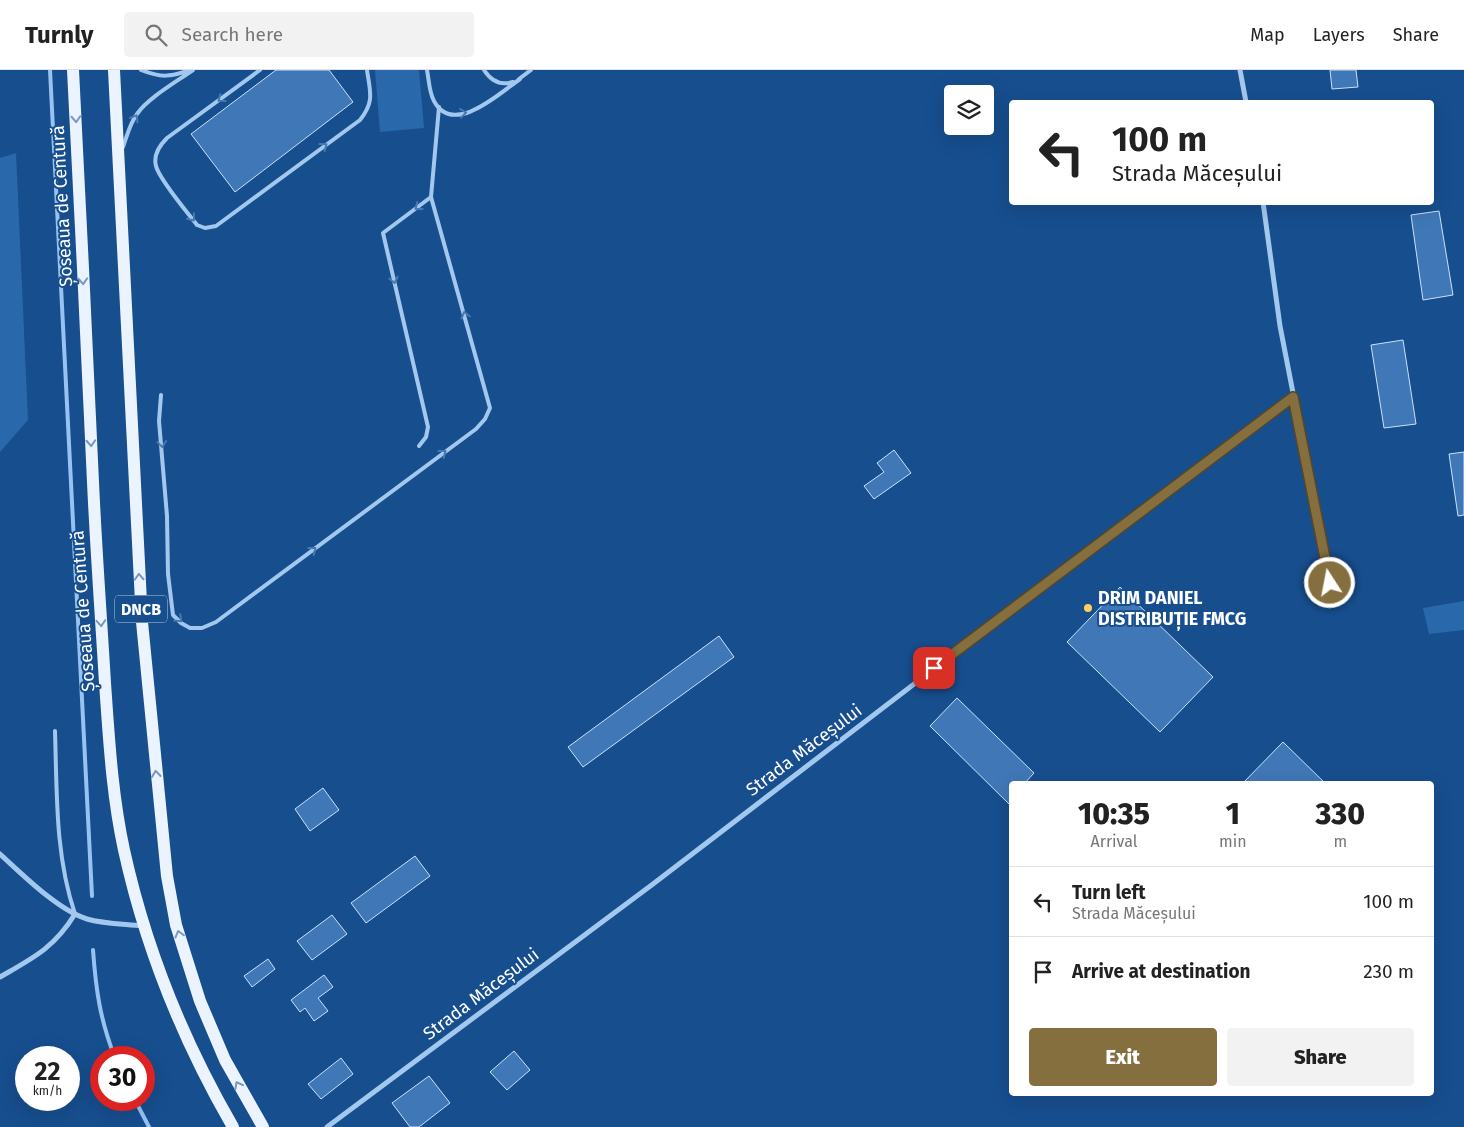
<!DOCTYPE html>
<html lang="en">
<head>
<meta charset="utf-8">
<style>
	:root { --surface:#fff; --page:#f2f2f2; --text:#222; --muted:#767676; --line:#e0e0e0; --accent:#856f3e }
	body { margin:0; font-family:"Fira Sans",sans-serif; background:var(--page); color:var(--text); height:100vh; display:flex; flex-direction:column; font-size:19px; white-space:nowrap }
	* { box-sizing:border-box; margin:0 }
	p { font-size:16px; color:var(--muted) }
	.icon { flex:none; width:28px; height:28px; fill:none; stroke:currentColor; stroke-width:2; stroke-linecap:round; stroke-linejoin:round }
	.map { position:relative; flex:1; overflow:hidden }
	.sheet { position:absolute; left:1009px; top:711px; width:425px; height:315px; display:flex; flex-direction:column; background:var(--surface); border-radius:5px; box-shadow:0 5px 20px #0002 }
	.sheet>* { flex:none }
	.hud { position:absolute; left:1009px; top:30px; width:425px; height:105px; border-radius:5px; box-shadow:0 5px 20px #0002; background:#fff; color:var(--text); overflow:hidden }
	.buttons { position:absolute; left:944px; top:15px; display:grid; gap:10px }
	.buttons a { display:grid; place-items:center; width:50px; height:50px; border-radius:5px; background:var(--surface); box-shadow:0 5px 20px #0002; font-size:25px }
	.speed { position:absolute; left:15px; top:976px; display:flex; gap:10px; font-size:25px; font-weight:700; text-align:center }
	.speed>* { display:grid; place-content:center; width:65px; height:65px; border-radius:50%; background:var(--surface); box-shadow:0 5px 20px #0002; line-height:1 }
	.speed small { font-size:12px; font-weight:400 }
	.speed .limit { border:8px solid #d22; background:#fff; color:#111 }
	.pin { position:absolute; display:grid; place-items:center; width:42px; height:42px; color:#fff; margin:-21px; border-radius:10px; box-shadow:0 2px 8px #0006 }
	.me { position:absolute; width:55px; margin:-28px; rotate:349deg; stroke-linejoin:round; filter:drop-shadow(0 0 4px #0008) }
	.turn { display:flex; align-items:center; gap:18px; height:105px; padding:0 20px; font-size:22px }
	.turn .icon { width:65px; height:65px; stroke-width:2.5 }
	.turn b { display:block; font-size:35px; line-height:42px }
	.eta { display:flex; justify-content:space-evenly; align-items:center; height:85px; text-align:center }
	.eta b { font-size:30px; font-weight:800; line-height:35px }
	.button { display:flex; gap:10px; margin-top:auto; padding:10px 20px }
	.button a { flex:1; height:58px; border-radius:5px; background:var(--accent); color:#fff; font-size:20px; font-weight:800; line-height:58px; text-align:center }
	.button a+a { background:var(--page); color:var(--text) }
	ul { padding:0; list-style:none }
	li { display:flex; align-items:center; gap:15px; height:70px; padding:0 20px; border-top:1px solid var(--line) }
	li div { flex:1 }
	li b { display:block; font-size:19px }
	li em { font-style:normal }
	header { display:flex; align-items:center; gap:30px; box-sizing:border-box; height:70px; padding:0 25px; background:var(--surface); border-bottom:1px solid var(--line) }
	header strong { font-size:24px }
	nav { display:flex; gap:28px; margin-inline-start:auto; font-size:18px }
	.search { width:350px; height:45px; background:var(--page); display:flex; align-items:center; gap:12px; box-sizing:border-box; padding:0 18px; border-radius:5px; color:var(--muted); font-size:19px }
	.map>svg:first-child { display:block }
	.green { fill:#2a68ac }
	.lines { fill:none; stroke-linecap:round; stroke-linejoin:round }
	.stream { stroke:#96c3f2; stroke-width:4 }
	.building { fill:#4077b6; stroke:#cae1fb }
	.service { stroke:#a3c8ef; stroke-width:4 }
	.minor { stroke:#a3c8ef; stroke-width:5 }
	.primary { stroke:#ebf3ff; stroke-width:12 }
	.oneway { stroke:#4879b0 }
	.oneway2 { stroke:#7698c1 }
	.route-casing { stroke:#564828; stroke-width:12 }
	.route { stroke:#856f3e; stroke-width:9 }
	.poi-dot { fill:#ffcd61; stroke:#174e8e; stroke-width:2 }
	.labels { text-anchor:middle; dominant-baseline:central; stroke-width:4; stroke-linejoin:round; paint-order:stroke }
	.shield { fill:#174e8e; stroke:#b9cadd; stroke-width:1 }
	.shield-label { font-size:16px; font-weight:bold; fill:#fff }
	.street-label { font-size:18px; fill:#fff; stroke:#174e8e }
	.poi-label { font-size:18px; font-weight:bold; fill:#fff; stroke:#174e8e; text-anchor:start }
</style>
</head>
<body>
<header>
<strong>Turnly</strong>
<div class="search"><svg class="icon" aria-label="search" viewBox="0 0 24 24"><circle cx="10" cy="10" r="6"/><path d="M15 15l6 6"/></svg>Search here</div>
<nav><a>Map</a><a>Layers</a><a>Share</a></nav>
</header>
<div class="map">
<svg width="1464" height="1057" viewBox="0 0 1464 1057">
	<rect width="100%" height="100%" fill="#174e8e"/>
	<path class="green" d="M 375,0 L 419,0 L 424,58 L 380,62 Z
		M 16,83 L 28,350 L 0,382 L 0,88 Z
		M 1464,531 L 1464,560 L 1429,564 L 1423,538 Z"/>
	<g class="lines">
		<path class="stream" d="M 50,0 L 92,826
			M 93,880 C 96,921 100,949 115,988
			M 135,1030 L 149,1057"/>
	</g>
	<path class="building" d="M 276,0 L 329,0 L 353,32 L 235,122 L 191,64 Z
		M 1330,0 L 1356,0 L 1358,17 L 1332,19 Z
		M 1439,141 L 1453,225 L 1423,230 L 1411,145 Z
		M 1403,270 L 1416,354 L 1384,358 L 1371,275 Z
		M 894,380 L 911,403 L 874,429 L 864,416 L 884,402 L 877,393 Z
		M 1464,382 L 1464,445 L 1458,446 L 1449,384 Z
		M 1120,517 L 1213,607 L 1160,662 L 1067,572 Z
		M 719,566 L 734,587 L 583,697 L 568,677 Z
		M 957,628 L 1034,703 L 1024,714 L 1011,714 L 1011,736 L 930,656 Z
		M 1283,672 L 1326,714 L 1242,714 Z
		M 323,718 L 339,740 L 310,761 L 295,739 Z
		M 415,786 L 430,806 L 366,853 L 351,833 Z
		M 332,845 L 347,864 L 312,890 L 297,871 Z
		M 268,889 L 275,899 L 252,917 L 244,906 Z
		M 324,905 L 333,917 L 318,928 L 328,941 L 314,951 L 305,938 L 300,942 L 291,930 Z
		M 514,981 L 530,1000 L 507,1020 L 490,1002 Z
		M 341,988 L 353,1004 L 321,1029 L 308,1014 Z
		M 429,1006 L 450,1033 L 419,1057 L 410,1057 L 392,1033 Z"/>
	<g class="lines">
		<path class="service" d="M 141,0 C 161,8 170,7 190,0
			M 260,0 L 167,68 C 160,75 153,85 156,96 C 159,109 187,142 197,155 L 205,158 L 216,156 L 360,50 C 375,31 370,22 367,0
			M 427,0 C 429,10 429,22 434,31 C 453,67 500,23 520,9
			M 484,0 C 491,11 500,16 513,12
			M 519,9 L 531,0
			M 123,77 C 127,66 130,53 137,44 C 148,28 176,12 193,0
			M 431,127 L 439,37
			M 161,325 L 159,351 L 167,446 L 168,504 L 173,545 L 181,553 L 190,558 L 202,558 L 216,552 L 476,359 L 485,349 L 490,338 L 431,127 L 383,163 L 428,357 L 426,367 L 419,376
			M 55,661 C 57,723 55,785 75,844"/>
		<path class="minor" d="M 1240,0 L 1246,32
			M 1263,132 L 1280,256 L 1330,513
			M 0,784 C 23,805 58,840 87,849 C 104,854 124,854 142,856
			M 0,907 C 33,888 54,878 75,844
			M 327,1057 L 653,814 L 1093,477 L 1293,327"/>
		<path class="primary" d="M 73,0 C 80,137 87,275 93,412 C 96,479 101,546 105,613 C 109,669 112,725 124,780 C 146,880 182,969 233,1057
			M 114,0 L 142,552 L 167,806 L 176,855 L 200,931 L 225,990 L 263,1057"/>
	</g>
	<defs><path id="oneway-chevron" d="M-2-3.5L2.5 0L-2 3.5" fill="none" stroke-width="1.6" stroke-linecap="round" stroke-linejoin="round" transform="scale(1.25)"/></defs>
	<g class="oneway">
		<use href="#oneway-chevron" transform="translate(221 29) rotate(144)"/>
		<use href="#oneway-chevron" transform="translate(463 43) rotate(-7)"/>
		<use href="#oneway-chevron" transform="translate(135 48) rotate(-59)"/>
		<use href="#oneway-chevron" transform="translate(324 76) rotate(-36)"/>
		<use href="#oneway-chevron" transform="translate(418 137) rotate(143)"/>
		<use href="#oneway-chevron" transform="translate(192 148) rotate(52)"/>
		<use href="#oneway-chevron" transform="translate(394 210) rotate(77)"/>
		<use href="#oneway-chevron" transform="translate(465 245) rotate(-105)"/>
		<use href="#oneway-chevron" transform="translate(162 374) rotate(83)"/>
		<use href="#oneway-chevron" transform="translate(443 383) rotate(-37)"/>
		<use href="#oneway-chevron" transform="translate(313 480) rotate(-37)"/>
		<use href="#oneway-chevron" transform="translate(179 549) rotate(44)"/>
	</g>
	<g class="oneway2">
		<use href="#oneway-chevron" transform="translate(76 49) rotate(87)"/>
		<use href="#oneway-chevron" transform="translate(83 211) rotate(87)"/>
		<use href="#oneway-chevron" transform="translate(91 373) rotate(87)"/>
		<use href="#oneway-chevron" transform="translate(139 507) rotate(-93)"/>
		<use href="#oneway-chevron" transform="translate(101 553) rotate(86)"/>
		<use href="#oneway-chevron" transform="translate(156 704) rotate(-96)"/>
		<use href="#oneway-chevron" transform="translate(179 864) rotate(-105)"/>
		<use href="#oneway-chevron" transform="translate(238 1015) rotate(-118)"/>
	</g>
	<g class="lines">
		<defs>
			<path id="route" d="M 934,598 L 1293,327 L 1330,513"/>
		</defs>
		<use href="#route" class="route-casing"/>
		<use href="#route" class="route"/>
	</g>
	<circle class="poi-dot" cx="1088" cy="538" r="5"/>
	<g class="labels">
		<rect class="shield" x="115" y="525.5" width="52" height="27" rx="4"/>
		<g class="shield-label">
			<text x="141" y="539">DNCB</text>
		</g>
		<g class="street-label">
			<text transform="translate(62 136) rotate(-93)">Șoseaua de Centură</text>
			<text transform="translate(83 541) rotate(-94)">Șoseaua de Centură</text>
			<text transform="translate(804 680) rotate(-37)">Strada Măceșului</text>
			<text transform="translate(481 924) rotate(-37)">Strada Măceșului</text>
		</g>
		<g class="poi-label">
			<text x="1098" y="528">DRIM DANIEL<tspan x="1098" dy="21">DISTRIBUȚIE FMCG</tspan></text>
		</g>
	</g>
</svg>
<div class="buttons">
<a><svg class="icon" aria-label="layers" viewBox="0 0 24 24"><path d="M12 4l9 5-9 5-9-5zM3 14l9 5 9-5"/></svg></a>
</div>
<div class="speed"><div>22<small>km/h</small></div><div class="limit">30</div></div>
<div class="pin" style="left:934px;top:598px;background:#d93025"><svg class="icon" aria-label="arrive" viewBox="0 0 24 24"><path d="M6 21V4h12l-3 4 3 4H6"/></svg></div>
<svg class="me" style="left:1330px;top:513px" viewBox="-20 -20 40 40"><circle r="17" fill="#856f3e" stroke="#fff" stroke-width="3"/><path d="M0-11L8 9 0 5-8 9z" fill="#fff"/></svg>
<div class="hud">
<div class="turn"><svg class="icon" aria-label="left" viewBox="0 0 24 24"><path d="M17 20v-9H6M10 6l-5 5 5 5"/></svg><div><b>100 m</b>Strada Măceșului</div></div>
</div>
<section class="sheet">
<div class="eta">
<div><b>10:35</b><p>Arrival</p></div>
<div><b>1</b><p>min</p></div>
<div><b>330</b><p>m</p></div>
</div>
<ul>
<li><svg class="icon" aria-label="left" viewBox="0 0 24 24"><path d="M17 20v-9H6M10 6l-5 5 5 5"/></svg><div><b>Turn left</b><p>Strada Măceșului</p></div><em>100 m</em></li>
<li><svg class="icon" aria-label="arrive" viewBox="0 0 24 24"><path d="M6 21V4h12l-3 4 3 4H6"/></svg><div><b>Arrive at destination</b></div><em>230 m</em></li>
</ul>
<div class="button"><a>Exit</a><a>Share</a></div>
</section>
</div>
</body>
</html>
